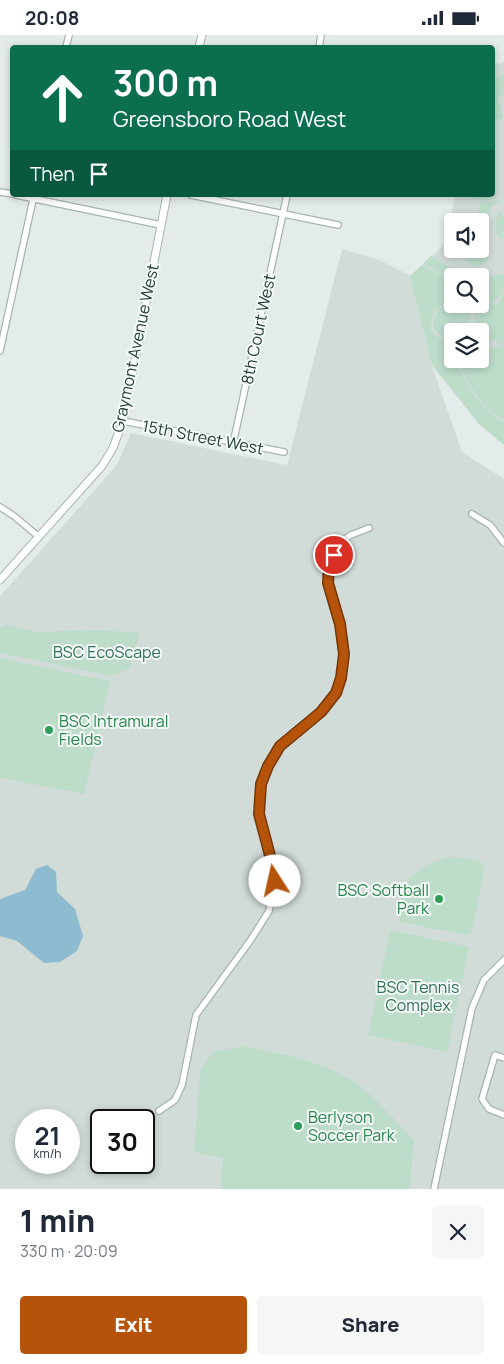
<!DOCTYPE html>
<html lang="en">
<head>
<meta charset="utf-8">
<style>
	:root { --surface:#fff; --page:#f6f6f7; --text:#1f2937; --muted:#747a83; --accent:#b45309 }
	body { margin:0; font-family:Manrope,sans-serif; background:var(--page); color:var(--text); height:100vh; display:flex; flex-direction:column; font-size:19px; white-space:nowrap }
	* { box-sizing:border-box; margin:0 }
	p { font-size:16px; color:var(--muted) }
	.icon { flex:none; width:28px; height:28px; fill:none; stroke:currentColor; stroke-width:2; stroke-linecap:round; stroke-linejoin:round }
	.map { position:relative; height:1154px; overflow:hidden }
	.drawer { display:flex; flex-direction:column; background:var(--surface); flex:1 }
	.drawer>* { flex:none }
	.hud { position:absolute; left:10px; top:10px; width:485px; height:152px; border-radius:5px; box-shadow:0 2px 8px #0003; background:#0b6e4f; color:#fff; overflow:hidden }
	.tools { position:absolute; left:444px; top:178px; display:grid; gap:10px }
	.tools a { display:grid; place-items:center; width:45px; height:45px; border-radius:5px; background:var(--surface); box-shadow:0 2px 8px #0003; font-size:25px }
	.speed { position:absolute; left:15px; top:1074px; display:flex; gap:10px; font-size:25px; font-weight:700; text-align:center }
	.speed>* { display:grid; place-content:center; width:65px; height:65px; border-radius:50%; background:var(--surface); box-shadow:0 2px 8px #0003; line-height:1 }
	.speed small { font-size:12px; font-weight:400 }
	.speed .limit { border:2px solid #111; border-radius:8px; background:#fff; color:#111 }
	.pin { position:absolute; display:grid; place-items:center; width:42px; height:42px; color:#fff; margin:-21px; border:2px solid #fff; border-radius:50%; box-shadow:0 1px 5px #0007 }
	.me { position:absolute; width:55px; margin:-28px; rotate:350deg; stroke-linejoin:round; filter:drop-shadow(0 0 4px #0008) }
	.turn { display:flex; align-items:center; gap:18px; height:105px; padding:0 20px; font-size:22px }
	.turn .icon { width:65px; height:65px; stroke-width:2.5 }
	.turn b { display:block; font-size:35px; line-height:42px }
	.then { display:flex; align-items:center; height:48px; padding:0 20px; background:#0003; gap:10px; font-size:19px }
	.round { display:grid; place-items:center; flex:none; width:52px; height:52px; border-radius:5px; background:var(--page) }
	.summary { display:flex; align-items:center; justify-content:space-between; height:85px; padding:0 20px }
	h1 { font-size:30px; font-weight:800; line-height:38px }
	.cta { display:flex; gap:10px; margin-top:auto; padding:10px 20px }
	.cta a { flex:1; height:58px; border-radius:5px; background:var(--accent); color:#fff; font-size:20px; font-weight:800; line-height:58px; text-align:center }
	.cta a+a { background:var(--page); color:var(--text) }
	.status { display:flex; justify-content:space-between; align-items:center; height:35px; padding:0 25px; background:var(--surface); direction:ltr }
	.status svg { height:14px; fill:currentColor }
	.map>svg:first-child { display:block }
	.built { fill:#d1dcd9; fill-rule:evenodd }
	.green { fill:#bddcca }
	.water { fill:#8ebbcf }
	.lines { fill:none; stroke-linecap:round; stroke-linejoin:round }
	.minor-casing { stroke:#a6b4b2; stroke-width:8 }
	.tertiary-casing { stroke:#a6b4b2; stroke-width:9 }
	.minor { stroke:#fff; stroke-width:5.5 }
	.tertiary { stroke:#fff; stroke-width:7 }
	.route-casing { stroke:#753606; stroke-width:12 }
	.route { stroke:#b45309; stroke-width:9 }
	.leisure-dot { fill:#2e9e5b; stroke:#f4f9f7; stroke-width:2 }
	.labels { text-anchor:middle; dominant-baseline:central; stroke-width:4; stroke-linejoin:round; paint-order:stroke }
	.street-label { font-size:16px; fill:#233d3a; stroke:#f4f9f7 }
	.park-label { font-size:16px; fill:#2f7254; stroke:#f4f9f7 }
	.leisure-label { font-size:16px; fill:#27864d; stroke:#f4f9f7; text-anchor:start }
</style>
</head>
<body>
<div class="status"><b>20:08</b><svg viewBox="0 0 49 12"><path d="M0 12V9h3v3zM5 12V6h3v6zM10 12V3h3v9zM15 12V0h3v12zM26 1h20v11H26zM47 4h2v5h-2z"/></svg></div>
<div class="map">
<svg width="504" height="1154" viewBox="0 0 504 1154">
	<rect width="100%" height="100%" fill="#e3ecea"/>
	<path class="built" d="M 493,26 L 499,29 L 504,27 L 504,410 L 479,389 L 432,331 L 462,417 L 504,444 L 504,1154 L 0,1154 L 0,561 L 116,431 L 131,398 L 287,430 L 342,214 L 377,224 L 411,241 L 446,208 L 455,160 L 492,160 ZM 452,186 L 480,186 L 480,214 L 452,214 ZM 452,241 L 480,241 L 480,269 L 452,269 ZM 452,296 L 480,296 L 480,324 L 452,324 ZM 26,1085 L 69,1085 L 69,1128 L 26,1128 ZM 101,1085 L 144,1085 L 144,1128 L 101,1128 Z"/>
	<path class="green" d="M 504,39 L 504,59 L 497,62 L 504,83 L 493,87 L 493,43 Z
		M 496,158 L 497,159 L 495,164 L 480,166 L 477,163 L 472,165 L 472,160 L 483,160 L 484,162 Z
		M 500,165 C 476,179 490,203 488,225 L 479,231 L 470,229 L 464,224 L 464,214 L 480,214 L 480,186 L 477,186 L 480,168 Z
		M 503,175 L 501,181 L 504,182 L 504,195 L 501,199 L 504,200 L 504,203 L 501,203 L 497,200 C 496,190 494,181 503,175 Z
		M 431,221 L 452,234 L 471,241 L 444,239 L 423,229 Z
		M 422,230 L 442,240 L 452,242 L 452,265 C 438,269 429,281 431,296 L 444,307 L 471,355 L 484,372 L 499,385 L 504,387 L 504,410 L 479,389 L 432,329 L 410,241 Z
		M 504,239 C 504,244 504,252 503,256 C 499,265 486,270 478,269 L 480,269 L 480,252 L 484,242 Z
		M 504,258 L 504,385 C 481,374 467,345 456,324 L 480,324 L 480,309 L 489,312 L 499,312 L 496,304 L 489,308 L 480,304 L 480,296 L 476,296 C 474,288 474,280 476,271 L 484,271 L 493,267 L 496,272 Z
		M 452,267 L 452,269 L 468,269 L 472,271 L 469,288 L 456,288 L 452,291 L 452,317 L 442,302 L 433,293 C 434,280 439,270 452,267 Z
		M 6,589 L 36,597 L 97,595 L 140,598 L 129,634 L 111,641 L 0,618 L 0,593 Z
		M 0,623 L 110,646 L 84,759 L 0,743 Z
		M 449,822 C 462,822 474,823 485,830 L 472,896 L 467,900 L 400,887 C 394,851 416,830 449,822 Z
		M 390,895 L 469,912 L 447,1017 L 368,1000 Z
		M 243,1011 C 281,1019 320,1025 353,1046 C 375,1060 395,1087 414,1105 L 410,1154 L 221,1154 L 223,1123 L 194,1117 L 200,1036 L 213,1017 Z"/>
	<path class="water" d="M 47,830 L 56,837 L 57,857 L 75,874 L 83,901 L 77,916 L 60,927 L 44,928 L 17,906 L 0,901 L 0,864 L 25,855 L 36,834 Z"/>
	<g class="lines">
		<defs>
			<path id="minor" d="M 66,12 L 69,0
				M 319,12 L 321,0
				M 0,157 L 12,159
				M 16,160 L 161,190
				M 191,160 L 338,190
				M 0,316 L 34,160
				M 123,386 L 284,417
				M 233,409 L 287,160
				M 0,472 L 14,481 L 39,502
				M 472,479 L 490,490 L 504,508
				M 504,1023 L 495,1020 L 482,1064 L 489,1074 L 504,1080
				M 159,1076 L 175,1065 L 182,1050 L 196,980 L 250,906 L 269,876 L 275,846 L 273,832 L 259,779 L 261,749 L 268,731 L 280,711 L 321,677 L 336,658 L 341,643 L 344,619 L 340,589 L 328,549 L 329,531 L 339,508 L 351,500 L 369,493
				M 434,1154 L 472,973 L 484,945 L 504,925"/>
			<path id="tertiary" d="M 199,12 L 202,0
				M 0,545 L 102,431 L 113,413 L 123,386 L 167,160"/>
		</defs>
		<use href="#minor" class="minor-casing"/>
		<use href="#tertiary" class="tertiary-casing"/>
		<use href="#minor" class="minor"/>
		<use href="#tertiary" class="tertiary"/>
	</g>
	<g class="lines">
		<defs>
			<path id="route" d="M 275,846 L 273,832 L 259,779 L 261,749 L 268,731 L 280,711 L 321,677 L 336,658 L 341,643 L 344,619 L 340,589 L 328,548 L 329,531 L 334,520"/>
		</defs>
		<use href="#route" class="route-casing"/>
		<use href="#route" class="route"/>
	</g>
	<g class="leisure-dot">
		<circle cx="49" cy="695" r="5"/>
		<circle cx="439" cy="864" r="5"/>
		<circle cx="298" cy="1091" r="5"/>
	</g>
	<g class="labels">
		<g class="street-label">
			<text transform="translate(258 294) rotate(-78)">8th Court West</text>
			<text transform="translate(135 313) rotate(-78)">Graymont Avenue West</text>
			<text transform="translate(203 402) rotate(11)">15th Street West</text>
		</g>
		<g class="park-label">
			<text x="107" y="617">BSC EcoScape</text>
			<text x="418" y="952">BSC Tennis<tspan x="418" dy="18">Complex</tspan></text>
		</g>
		<g class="leisure-label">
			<text x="59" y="686">BSC Intramural<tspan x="59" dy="18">Fields</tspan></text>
			<text x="429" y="855" text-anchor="end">BSC Softball<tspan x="429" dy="18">Park</tspan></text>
			<text x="308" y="1082">Berlyson<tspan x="308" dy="18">Soccer Park</tspan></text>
		</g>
	</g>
</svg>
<div class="tools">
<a><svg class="icon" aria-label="sound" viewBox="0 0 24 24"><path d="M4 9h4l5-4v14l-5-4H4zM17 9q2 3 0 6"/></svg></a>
<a><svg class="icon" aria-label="search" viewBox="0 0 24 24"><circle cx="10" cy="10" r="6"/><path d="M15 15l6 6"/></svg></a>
<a><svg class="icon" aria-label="layers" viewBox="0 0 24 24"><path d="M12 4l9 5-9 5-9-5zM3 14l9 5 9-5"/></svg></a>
</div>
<div class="speed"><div>21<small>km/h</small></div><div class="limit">30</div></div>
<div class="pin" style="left:334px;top:520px;background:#d93025"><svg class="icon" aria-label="arrive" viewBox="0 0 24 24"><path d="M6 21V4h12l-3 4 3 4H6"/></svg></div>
<svg class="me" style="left:275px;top:846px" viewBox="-20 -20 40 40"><circle r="19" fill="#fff"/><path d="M0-13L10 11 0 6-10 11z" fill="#b45309"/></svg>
<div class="hud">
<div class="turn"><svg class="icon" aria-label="ahead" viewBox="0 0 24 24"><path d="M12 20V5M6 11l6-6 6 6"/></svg><div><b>300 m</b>Greensboro Road West</div></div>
<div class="then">Then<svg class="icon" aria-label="arrive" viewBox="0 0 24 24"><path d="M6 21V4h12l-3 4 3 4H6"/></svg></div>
</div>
</div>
<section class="drawer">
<div class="summary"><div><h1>1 min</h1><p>330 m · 20:09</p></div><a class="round"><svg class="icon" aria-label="close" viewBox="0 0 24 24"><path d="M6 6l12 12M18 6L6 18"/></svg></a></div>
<div class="cta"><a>Exit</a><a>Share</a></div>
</section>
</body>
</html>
